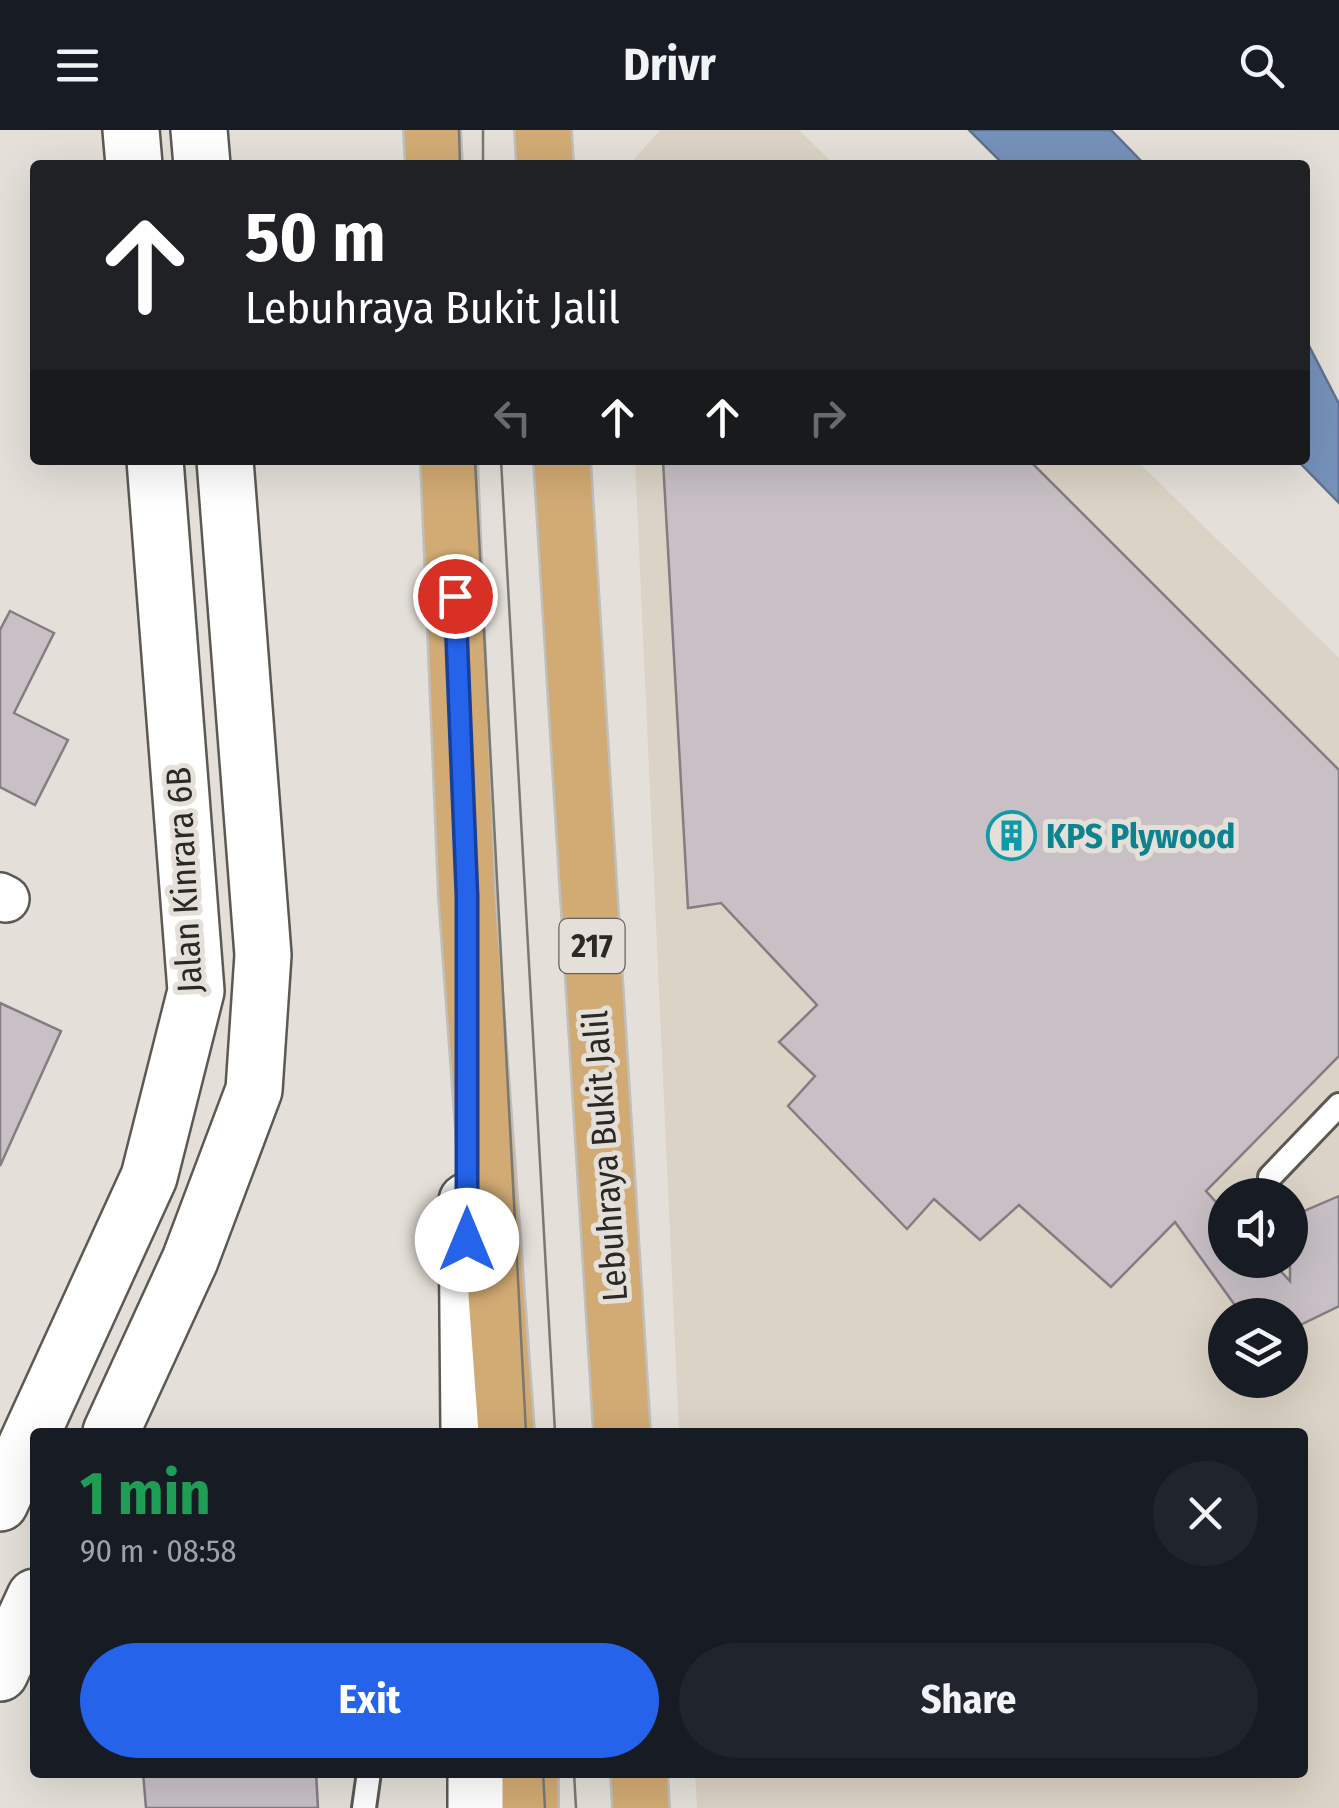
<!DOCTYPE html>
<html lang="en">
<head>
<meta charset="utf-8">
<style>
	:root { --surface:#171b24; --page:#20242c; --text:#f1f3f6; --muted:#9ea1a6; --accent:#2563eb }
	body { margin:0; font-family:"Fira Sans Condensed",sans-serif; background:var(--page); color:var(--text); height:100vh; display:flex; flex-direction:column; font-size:38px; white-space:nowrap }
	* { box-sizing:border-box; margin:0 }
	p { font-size:32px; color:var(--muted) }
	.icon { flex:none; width:55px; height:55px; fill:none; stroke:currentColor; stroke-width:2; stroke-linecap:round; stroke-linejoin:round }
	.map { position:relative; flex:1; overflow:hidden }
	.details { position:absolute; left:30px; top:1298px; width:1278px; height:350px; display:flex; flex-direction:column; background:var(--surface); border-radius:10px; box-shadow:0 10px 40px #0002 }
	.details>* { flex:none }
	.hud { position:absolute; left:30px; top:30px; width:1280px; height:305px; border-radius:10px; box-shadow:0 10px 40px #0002; background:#202124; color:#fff; overflow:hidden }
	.tools { position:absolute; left:1208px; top:1048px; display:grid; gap:20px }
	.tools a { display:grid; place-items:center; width:100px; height:100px; border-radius:50%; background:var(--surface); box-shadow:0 10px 40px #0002; font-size:50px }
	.pin { position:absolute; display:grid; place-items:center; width:85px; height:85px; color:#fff; margin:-42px; border:5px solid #fff; border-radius:50%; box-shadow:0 2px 10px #0007 }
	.me { position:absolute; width:110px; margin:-55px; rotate:0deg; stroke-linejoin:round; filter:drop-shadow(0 0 8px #0008) }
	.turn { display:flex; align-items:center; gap:35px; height:210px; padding:0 50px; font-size:45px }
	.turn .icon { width:130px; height:130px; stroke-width:2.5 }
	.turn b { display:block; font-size:70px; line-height:85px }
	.lanes { display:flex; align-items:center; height:95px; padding:0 50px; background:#0003; justify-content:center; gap:50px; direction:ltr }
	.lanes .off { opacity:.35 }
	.round { display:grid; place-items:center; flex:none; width:105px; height:105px; border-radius:52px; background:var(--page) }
	.headline { display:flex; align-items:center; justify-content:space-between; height:170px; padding:0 50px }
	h1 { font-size:60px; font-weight:700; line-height:75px; color:#1e9e55 }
	.primary-button { display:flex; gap:20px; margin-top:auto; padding:20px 50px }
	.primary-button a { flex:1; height:115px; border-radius:60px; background:var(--accent); color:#fff; font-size:40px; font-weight:700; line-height:115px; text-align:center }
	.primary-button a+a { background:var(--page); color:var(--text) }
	header { display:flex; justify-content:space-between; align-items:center; height:130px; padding:0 50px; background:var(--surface); font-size:45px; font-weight:700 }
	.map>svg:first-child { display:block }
	.built { fill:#dbd3c5; fill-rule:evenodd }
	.water { fill:#7692ba; stroke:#5f728e; stroke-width:2.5 }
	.building { fill:#c8c0c5; stroke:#847d82; stroke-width:2.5 }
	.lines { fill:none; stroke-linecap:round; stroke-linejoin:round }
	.service-casing { stroke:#5c5953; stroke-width:28 }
	.minor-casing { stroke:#5c5953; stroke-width:50 }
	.tertiary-casing { stroke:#5c5953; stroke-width:60 }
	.trunk-casing { stroke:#bfbfbe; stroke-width:60 }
	.service { stroke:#fff; stroke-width:22 }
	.minor { stroke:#fff; stroke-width:45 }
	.tertiary { stroke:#fff; stroke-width:55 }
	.trunk { stroke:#d2ab74; stroke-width:55 }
	.tram { stroke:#7a7873; stroke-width:2.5 }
	.route-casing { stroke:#184099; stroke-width:25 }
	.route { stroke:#2563eb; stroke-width:18 }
	.labels { text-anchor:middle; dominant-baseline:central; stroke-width:10; stroke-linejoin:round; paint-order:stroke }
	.shield { fill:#e4e0d9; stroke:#62605c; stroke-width:2.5 }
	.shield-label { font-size:32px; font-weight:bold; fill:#2a2926 }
	.culture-label { font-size:35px; font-weight:bold; fill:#0d838f; stroke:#e4e0d9; text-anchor:start }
	.street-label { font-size:35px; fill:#2a2926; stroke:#e4e0d9 }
</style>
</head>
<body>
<header><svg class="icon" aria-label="menu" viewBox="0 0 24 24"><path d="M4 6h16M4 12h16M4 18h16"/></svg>Drivr<svg class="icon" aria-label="search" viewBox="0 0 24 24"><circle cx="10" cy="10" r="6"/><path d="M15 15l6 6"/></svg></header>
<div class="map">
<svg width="1339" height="1678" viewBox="0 0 1339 1678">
	<rect width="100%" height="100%" fill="#e4e0d9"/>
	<path class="built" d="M 660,0 L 799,0 L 835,35 L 635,35 L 635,28 Z
		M 635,330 L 1136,330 L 1339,528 L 1339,1678 L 697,1678 L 695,1643 L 1302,1642 L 1302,1302 L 679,1302 ZM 1225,1065 L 1290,1065 L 1290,1130 L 1225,1130 ZM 1225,1185 L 1290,1185 L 1290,1250 L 1225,1250 Z"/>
	<path class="water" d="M 969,0 L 1111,0 L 1145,35 L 1004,35 Z
		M 1305,208 L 1339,274 L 1339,373 L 1297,330 L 1305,330 Z"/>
	<path class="building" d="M 663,330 L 1029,330 L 1339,640 L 1339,926 L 1206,1061 L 1225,1082 L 1225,1130 L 1270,1130 L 1290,1151 L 1290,1087 L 1339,1066 L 1339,1176 L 1290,1200 L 1290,1185 L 1242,1185 L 1175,1092 L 1111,1157 L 1019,1075 L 980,1110 L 934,1069 L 907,1099 L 788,976 L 815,946 L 779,912 L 817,875 L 721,773 L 688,778 Z
		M 10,481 L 54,503 L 14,583 L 68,610 L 35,675 L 0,657 L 0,500 Z
		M 0,873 L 61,901 L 0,1036 Z
		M 143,1642 L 316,1642 L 318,1678 L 146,1678 Z"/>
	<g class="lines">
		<defs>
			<path id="service" d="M 1270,1047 L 1339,975
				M 364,1678 L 369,1642"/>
			<path id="minor" d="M 0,766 L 6,769"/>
			<path id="tertiary" d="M 131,0 L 134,35
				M 199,0 L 202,35
				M 467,1071 L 469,1302
				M 111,1302 L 190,1130 L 254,960 L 263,825 L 225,330
				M 0,1373 L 149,1047 L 196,861 L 155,330
				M 0,1543 L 35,1467
				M 476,1642 L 476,1678"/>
			<path id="trunk" d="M 432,0 L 434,35
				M 543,0 L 545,35
				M 449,330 L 467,766 L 506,1302
				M 562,330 L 622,1302
				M 530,1642 L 530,1678
				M 639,1642 L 641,1678"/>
		</defs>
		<use href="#service" class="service-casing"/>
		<use href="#minor" class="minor-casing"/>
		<use href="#tertiary" class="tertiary-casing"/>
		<use href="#trunk" class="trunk-casing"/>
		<use href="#service" class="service"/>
		<use href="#minor" class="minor"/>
		<use href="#tertiary" class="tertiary"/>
		<use href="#trunk" class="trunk"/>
		<path class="tram" d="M 459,0 L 460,35
			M 483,0 L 483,35
			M 475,330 L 526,1302
			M 501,330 L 555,1302
			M 543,1642 L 545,1678
			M 574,1642 L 576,1678"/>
	</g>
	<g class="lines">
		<defs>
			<path id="route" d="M 455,466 L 467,766 L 467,1110"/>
		</defs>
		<use href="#route" class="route-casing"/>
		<use href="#route" class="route"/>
	</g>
	<defs>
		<symbol id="building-ring" viewBox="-11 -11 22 22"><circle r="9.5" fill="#e4e0d9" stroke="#0f9aa8" stroke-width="1.5"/><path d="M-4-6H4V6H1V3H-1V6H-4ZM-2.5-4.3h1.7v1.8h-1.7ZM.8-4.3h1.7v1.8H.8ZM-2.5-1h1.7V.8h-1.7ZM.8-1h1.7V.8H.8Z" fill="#0f9aa8"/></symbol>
	</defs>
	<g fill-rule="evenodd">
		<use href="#building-ring" x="984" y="678" width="55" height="55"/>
	</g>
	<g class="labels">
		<rect class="shield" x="559.5" y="789" width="65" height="54" rx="8"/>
		<g class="shield-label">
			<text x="592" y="816">217</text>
		</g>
		<g class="culture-label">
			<text x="1046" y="706">KPS Plywood</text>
		</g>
		<g class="street-label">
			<text transform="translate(184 750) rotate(-93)">Jalan Kinrara 6B</text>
			<text transform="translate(605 1026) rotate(-94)">Lebuhraya Bukit Jalil</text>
		</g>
	</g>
</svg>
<div class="tools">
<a><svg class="icon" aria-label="sound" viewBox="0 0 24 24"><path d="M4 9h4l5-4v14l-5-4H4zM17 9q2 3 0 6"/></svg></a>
<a><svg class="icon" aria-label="layers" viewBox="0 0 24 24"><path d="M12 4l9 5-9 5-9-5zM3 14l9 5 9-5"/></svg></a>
</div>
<div class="pin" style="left:455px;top:466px;background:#d93025"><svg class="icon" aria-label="arrive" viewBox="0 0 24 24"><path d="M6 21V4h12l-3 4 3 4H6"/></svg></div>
<svg class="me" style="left:467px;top:1110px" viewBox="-20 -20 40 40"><circle r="19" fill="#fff"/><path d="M0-13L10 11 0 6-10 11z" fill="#2563eb"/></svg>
<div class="hud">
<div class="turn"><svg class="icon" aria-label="ahead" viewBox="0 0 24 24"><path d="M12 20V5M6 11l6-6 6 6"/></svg><div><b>50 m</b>Lebuhraya Bukit Jalil</div></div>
<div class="lanes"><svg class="icon off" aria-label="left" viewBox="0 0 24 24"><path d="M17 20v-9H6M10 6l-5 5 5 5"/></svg><svg class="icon" aria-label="ahead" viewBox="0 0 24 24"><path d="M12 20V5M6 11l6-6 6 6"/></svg><svg class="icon" aria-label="ahead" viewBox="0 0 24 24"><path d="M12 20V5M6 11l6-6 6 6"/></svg><svg class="icon off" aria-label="right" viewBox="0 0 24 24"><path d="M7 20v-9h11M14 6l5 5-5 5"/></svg></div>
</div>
<section class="details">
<div class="headline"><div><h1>1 min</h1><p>90 m · 08:58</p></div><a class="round"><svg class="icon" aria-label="close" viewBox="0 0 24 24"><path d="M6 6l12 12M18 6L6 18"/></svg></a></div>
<div class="primary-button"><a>Exit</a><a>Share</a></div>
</section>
</div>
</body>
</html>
